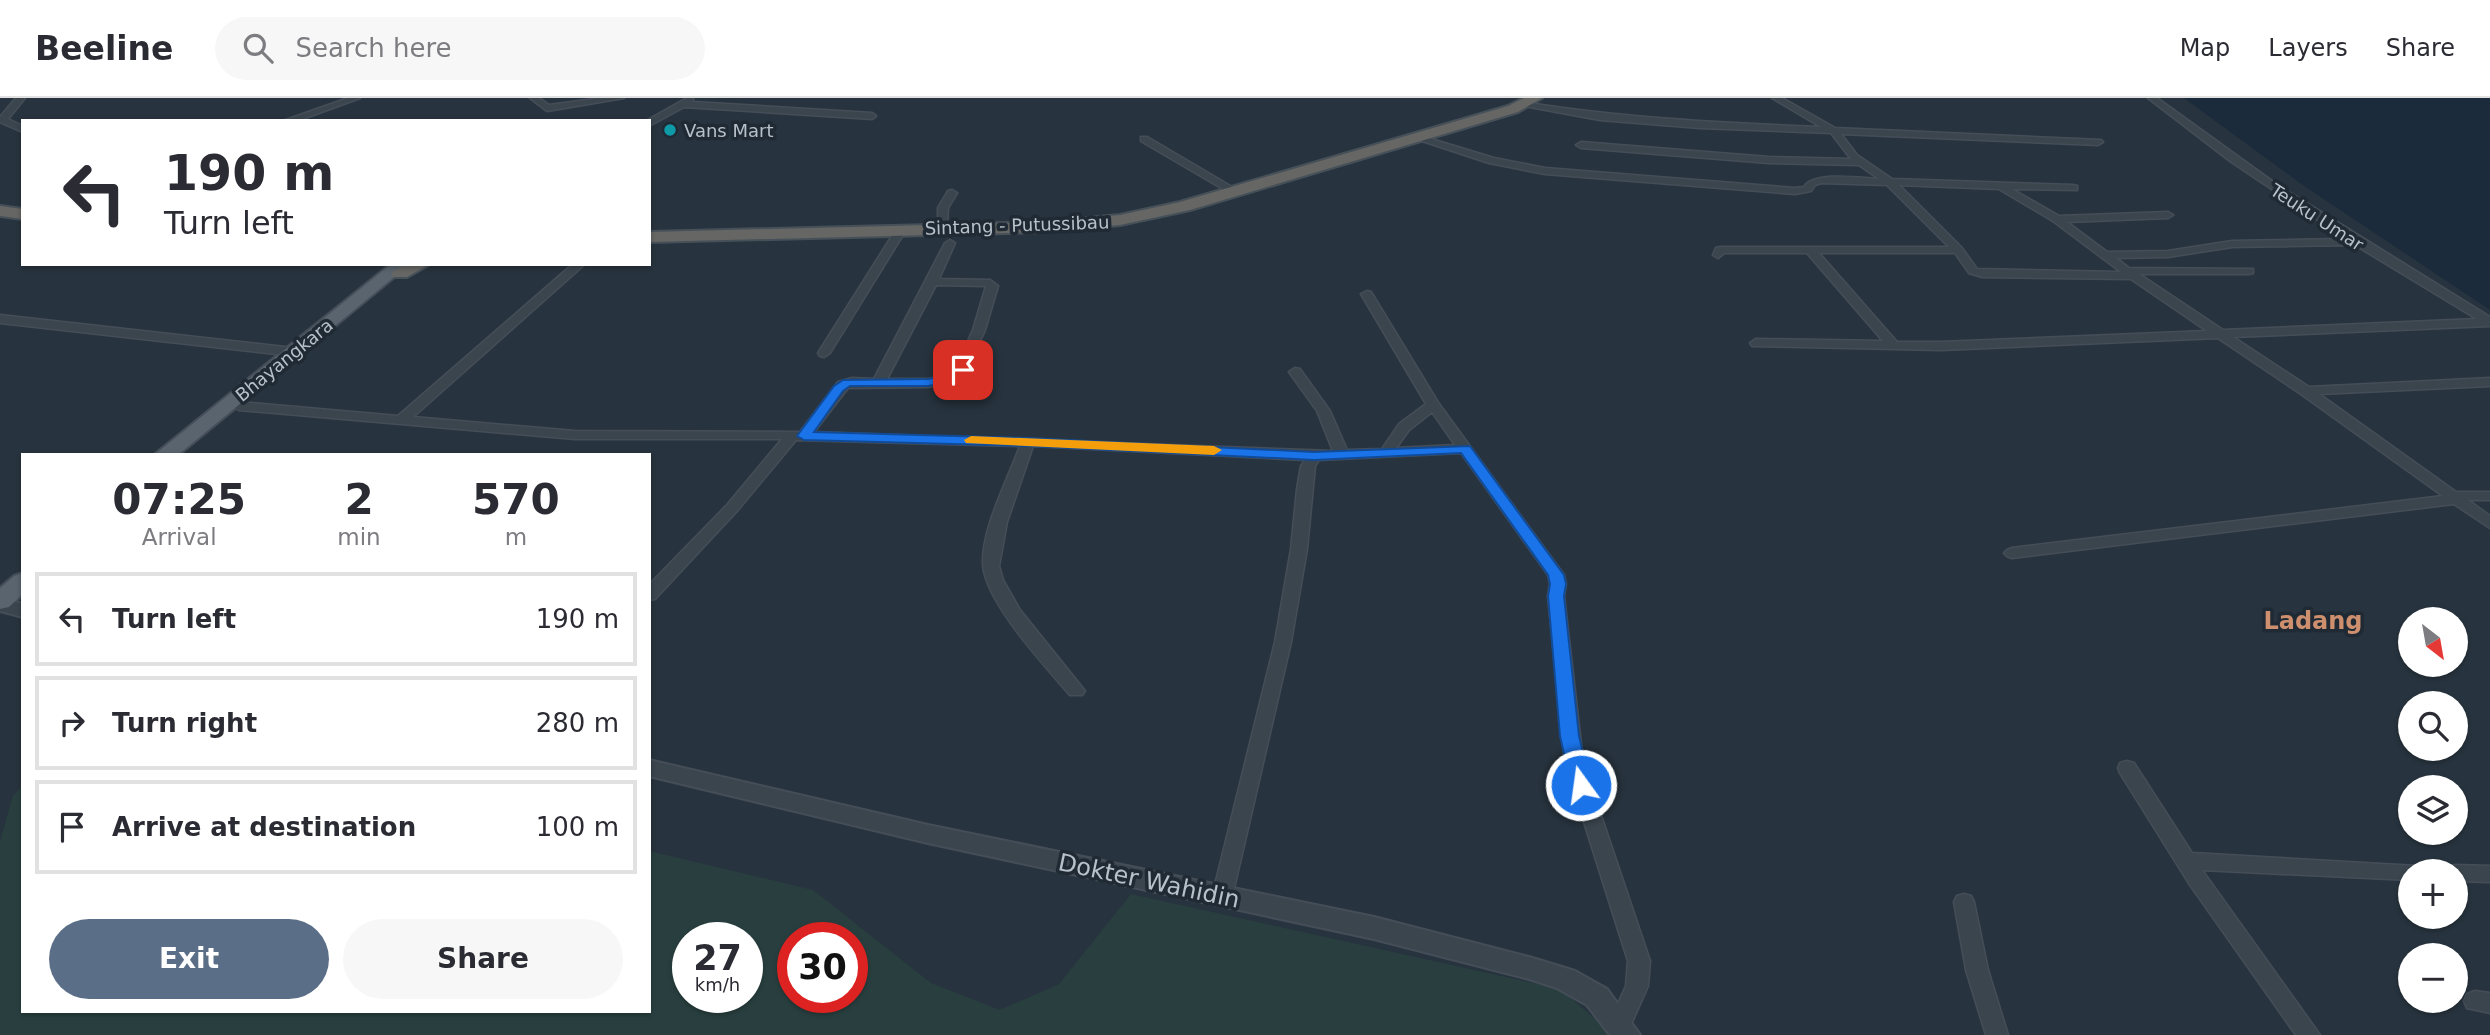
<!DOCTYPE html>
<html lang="en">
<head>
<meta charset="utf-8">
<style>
	:root { --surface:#fff; --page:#f7f7f7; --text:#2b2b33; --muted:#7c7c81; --line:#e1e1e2; --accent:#5b6e88 }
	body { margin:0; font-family:"DejaVu Sans",sans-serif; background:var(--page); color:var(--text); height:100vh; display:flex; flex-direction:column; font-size:26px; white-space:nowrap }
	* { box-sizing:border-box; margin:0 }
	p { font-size:23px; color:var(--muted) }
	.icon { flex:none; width:38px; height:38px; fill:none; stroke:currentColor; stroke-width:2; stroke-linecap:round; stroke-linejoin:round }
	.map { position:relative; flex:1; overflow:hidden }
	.drawer { position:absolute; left:21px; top:355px; width:630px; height:560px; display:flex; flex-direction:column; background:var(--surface); border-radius:0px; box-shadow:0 2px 5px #0004 }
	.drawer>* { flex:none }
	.hud { position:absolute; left:21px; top:21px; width:630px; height:147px; border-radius:0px; box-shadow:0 2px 5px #0004; background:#fff; color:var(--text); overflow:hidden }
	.needle { width:46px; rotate:149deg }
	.fabs { position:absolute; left:2398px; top:509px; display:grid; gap:14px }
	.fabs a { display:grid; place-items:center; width:70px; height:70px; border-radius:50%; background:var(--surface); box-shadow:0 2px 5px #0004; font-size:35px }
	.speed { position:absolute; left:672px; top:824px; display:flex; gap:14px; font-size:35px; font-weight:700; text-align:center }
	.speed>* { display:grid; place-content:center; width:91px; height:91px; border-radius:50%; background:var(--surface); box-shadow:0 2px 5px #0004; line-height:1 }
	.speed small { font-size:18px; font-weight:400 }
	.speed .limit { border:10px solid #d22; background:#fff; color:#111 }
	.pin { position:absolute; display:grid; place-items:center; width:60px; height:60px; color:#fff; margin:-30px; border-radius:14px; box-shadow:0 4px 10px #0006 }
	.me { position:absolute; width:77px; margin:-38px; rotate:346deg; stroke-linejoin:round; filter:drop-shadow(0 0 5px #0008) }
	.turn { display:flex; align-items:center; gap:24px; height:147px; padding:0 28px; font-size:32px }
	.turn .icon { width:91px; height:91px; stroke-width:2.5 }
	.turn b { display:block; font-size:49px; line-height:60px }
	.eta { display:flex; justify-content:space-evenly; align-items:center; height:119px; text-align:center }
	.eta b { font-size:42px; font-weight:700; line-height:49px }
	.cta { display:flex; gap:14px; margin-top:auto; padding:14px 28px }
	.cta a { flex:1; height:80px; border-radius:42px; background:var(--accent); color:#fff; font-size:28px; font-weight:700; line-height:80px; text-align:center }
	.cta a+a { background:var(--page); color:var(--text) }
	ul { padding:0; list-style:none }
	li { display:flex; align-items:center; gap:21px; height:94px; margin:0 14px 10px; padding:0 14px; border:4px solid var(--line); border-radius:0px }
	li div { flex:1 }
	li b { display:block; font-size:26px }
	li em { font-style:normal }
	header { display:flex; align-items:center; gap:42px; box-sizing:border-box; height:98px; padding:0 35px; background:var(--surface); border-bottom:2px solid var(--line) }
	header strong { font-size:33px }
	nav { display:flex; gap:38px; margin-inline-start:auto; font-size:24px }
	.search { width:490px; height:63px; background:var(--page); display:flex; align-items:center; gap:18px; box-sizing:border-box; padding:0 24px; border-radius:38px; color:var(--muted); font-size:26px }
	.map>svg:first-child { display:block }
	.green { fill:#293f3f; fill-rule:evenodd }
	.water { fill:#1b2b3c }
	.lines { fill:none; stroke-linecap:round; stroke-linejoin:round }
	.minor-casing { stroke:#454e58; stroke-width:3 }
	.tertiary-casing { stroke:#454e58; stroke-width:4 }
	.primary-casing { stroke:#454e58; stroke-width:4 }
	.trunk-casing { stroke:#465059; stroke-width:4 }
	.minor { fill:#3b454e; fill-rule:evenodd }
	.tertiary { fill:#3b454e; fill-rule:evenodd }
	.primary { fill:#59646e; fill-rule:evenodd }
	.trunk { fill:#666664; fill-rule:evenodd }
	.route { fill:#1a73e8; stroke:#114b97; stroke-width:2 }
	.slow { fill:#f59e0b }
	.culture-dot { fill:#0f9aa8; stroke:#202a34; stroke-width:2.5 }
	.labels { text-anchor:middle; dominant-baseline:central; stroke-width:7; stroke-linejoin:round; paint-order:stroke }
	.far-poi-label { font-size:18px; fill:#b8c0c9; stroke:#202a34; text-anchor:start }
	.far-street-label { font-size:18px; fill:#b8c0c9; stroke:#202a34 }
	.quarter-label { font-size:24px; font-weight:bold; fill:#cd8f6e; stroke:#202a34 }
	.near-street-label { font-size:24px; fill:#b8c0c9; stroke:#202a34 }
</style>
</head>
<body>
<header>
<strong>Beeline</strong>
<div class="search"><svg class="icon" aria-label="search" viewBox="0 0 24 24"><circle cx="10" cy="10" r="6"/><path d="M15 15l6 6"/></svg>Search here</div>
<nav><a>Map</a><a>Layers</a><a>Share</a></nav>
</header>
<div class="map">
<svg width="2490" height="937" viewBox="0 0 2490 937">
	<rect width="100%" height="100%" fill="#27333e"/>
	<path class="green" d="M 23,687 L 23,914 L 649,914 L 649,753 L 813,792 L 931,885 L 1000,912 L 1059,886 L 1131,796 L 1560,891 L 1614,937 L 0,937 L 0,743 L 13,698 ZM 688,840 L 747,840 L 747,900 L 688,900 ZM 793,840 L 852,840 L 852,900 L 793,900 Z"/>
	<path class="water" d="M 2184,0 L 2490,0 L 2490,212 L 2304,88 Z"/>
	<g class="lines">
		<defs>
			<path id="minor" d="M 16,0 L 25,0 L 8,21 L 23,28 L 23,34 L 0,24 L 0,19 Z
				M 348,0 L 360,0 L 297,23 L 283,23 Z
				M 530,0 L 539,0 L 549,7 L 601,0 L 624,0 L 547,13 Z
				M 687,0 L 693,0 L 693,4 L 872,15 L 876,18 L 872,21 L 684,9 L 649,28 L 649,23 L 646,23 Z
				M 1772,0 L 1782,0 L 1835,30 L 2101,42 L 2103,44 L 2098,47 L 1841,36 L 1857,57 L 1892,81 L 2073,87 L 2077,88 L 2077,92 L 2012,91 L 2059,118 L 2168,114 L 2173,117 L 2168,120 L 2067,124 L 2107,154 L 2168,153 L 2232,143 L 2346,141 L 2230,63 L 2148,0 L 2157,0 L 2279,88 L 2490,219 L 2490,228 L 2233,239 L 2309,289 L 2490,280 L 2490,288 L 2319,296 L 2456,394 L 2490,394 L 2490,402 L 2468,402 L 2490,418 L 2490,430 L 2454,406 L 2012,460 L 2007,458 L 2004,455 L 2007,452 L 2012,450 L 2443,398 L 2301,296 L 2218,240 L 1941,252 L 1752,248 L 1750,245 L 1756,241 L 1883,243 L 1807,155 L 1724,155 L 1718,160 L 1713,157 L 1716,150 L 1720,149 L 1949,149 L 1887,87 L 1821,85 L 1815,87 L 1811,93 L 1795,96 L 1545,76 L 1489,65 L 1413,40 L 1418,37 L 1494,60 L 1545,70 L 1795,90 L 1804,89 C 1814,73 1860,80 1879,81 L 1859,67 L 1769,65 L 1581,50 L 1576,47 L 1581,44 L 1769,59 L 1851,61 L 1831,35 L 1700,30 L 1600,22 L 1519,7 L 1523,4 C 1622,20 1721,25 1821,29 ZM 1899,87 L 1999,91 L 2053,123 L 2121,174 L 1977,171 L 1962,150 ZM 2355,147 L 2477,221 L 2223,232 L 2139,176 L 2249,176 L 2253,175 L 2253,171 L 2129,170 L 2116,160 L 2168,159 L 2232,149 ZM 1819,155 L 1955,155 L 1969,175 L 1982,179 L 2131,181 L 2207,233 L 1941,244 L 1897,244 Z
				M 1141,39 L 1147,39 L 1232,89 L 1223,91 L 1141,43 Z
				M 952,92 L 957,95 L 948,110 L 947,126 L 938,128 L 938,110 L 948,93 Z
				M 897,130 L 906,132 L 830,255 L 824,259 L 820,258 L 818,255 Z
				M 950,142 L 955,145 L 939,181 L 990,182 L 998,188 L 985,232 L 963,282 L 928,289 L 848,290 L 814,334 L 1333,353 L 1317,313 L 1289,274 L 1295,270 L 1300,271 L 1330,313 L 1347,352 L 1382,351 L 1399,326 L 1426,306 L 1361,196 L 1367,193 L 1371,194 L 1439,306 L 1564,477 L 1566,486 L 1564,498 L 1583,664 L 1650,863 L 1648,888 L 1628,933 L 1620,936 L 1612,933 L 1609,926 L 1626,888 L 1628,863 L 1565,664 L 1548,498 L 1550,486 L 1548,477 L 1461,355 L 1319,362 L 1315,368 L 1307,451 L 1291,544 L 1232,799 L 1229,805 L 1222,807 L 1215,805 L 1212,799 L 1275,544 L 1291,451 L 1297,391 L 1301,368 L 1305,362 L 1033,348 L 1007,424 L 999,468 L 1003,482 L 1020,512 L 1085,593 L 1082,597 L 1070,597 C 1045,568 986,505 983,467 C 981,432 1008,381 1020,348 L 796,342 L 737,413 L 655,501 L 649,502 L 649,487 L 727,407 L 782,341 L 575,341 L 239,312 L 232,308 L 239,304 L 398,318 L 573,166 L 585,166 L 413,319 L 575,333 L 800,334 L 838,284 L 852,280 L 874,281 L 945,145 ZM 936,187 L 986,188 L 973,232 L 953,276 L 928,281 L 887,281 ZM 1432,314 L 1455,347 L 1396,350 L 1409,332 Z
				M 0,217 L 294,250 L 300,254 L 294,258 L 0,225 Z
				M 2127,663 L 2134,665 L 2192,755 L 2417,768 L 2420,774 L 2410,774 L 2410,782 L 2202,772 L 2320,937 L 2296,937 L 2190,787 L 2120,675 L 2118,670 L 2120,665 Z
				M 2455,767 L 2490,768 L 2490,784 L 2455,783 L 2455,774 L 2446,774 L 2448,769 Z
				M 1964,796 L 1971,798 L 1974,804 L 1988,872 L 2008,937 L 1986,937 L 1966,872 L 1954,804 L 1957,798 Z
				M 2475,893 L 2490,895 L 2490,915 L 2467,910 L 2464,903 L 2467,896 Z"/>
			<path id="tertiary" d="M 0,500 L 23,506 L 23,519 L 0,513 Z
				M 649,662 L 928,727 L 1374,819 L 1529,859 L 1575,873 L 1607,891 L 1640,937 L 1610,937 L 1587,907 L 1557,890 L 1529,881 L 1374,841 L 928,745 L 649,678 Z"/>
			<path id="primary" d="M 391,166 L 410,166 L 178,357 L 154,357 Z
				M 23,475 L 23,496 L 9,509 L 0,511 L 0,490 L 14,478 Z"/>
			<path id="trunk" d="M 1524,0 L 1542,0 L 1518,14 L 1190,112 L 1120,127 L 1043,134 L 649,144 L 649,134 L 1043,124 L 1120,117 L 1180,104 L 1508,8 Z
				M 0,108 L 23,111 L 23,121 L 0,118 Z
				M 405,166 L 430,166 L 407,179 L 393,179 L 391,175 Z"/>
		</defs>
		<use href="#minor" class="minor-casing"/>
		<use href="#tertiary" class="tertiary-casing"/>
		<use href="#primary" class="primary-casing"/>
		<use href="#trunk" class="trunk-casing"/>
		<use href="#minor" class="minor"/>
		<use href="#tertiary" class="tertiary"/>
		<use href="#primary" class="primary"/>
		<use href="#trunk" class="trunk"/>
	</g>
	<path class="route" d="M 963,268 L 970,272 L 963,282 L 928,288 L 850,288 L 843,293 L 814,334 L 1028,340 L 1314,354 L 1470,348 L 1564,477 L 1566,486 L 1564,498 L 1579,638 L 1591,687 L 1588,692 L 1574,692 L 1571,687 L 1560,638 L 1548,498 L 1550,486 L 1548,477 L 1461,355 L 1314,362 L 1028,348 L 804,342 L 797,338 L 834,288 L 843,282 L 928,281 L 954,276 Z"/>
	<path class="slow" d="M 971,338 L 1214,348 L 1222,352 L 1214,357 L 966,345 L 964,342 Z"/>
	<circle class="culture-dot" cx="670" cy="32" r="7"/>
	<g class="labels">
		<g class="far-poi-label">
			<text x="684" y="32">Vans Mart</text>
		</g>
		<g class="far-street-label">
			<text transform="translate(2317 119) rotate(33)">Teuku Umar</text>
			<text transform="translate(1017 127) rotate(-2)">Sintang - Putussibau</text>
			<text transform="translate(284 262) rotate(-39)">Bhayangkara</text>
		</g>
		<g class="quarter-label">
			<text x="2313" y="523">Ladang</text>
		</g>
		<g class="near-street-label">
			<text transform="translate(1149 783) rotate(12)">Dokter Wahidin</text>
		</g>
	</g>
</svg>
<div class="fabs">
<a><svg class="needle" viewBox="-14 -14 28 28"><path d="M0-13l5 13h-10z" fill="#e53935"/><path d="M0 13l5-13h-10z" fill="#7c7c81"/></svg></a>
<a><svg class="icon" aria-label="search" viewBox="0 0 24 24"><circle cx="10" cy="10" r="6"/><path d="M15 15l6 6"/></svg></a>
<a><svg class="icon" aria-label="layers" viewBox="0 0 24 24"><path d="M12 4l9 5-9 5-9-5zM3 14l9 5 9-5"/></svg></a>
<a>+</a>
<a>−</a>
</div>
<div class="speed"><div>27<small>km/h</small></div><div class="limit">30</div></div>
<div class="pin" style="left:963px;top:272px;background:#d93025"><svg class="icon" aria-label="arrive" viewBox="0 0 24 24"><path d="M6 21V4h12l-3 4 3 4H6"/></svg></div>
<svg class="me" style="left:1581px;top:687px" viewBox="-20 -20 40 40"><circle r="17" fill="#1a73e8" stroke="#fff" stroke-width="3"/><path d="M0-11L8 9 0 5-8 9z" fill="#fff"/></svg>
<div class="hud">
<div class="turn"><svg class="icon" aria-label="left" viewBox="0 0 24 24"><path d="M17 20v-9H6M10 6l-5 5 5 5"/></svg><div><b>190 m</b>Turn left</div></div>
</div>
<section class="drawer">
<div class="eta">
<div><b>07:25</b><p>Arrival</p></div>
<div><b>2</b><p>min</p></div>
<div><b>570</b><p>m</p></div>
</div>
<ul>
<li><svg class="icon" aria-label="left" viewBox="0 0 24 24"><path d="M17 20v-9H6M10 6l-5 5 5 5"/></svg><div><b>Turn left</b></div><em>190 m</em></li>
<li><svg class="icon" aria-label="right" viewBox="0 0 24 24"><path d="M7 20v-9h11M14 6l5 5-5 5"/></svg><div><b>Turn right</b></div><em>280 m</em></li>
<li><svg class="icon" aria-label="arrive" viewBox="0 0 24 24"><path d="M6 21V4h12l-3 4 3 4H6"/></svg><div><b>Arrive at destination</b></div><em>100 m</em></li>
</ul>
<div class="cta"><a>Exit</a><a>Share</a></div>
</section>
</div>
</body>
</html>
